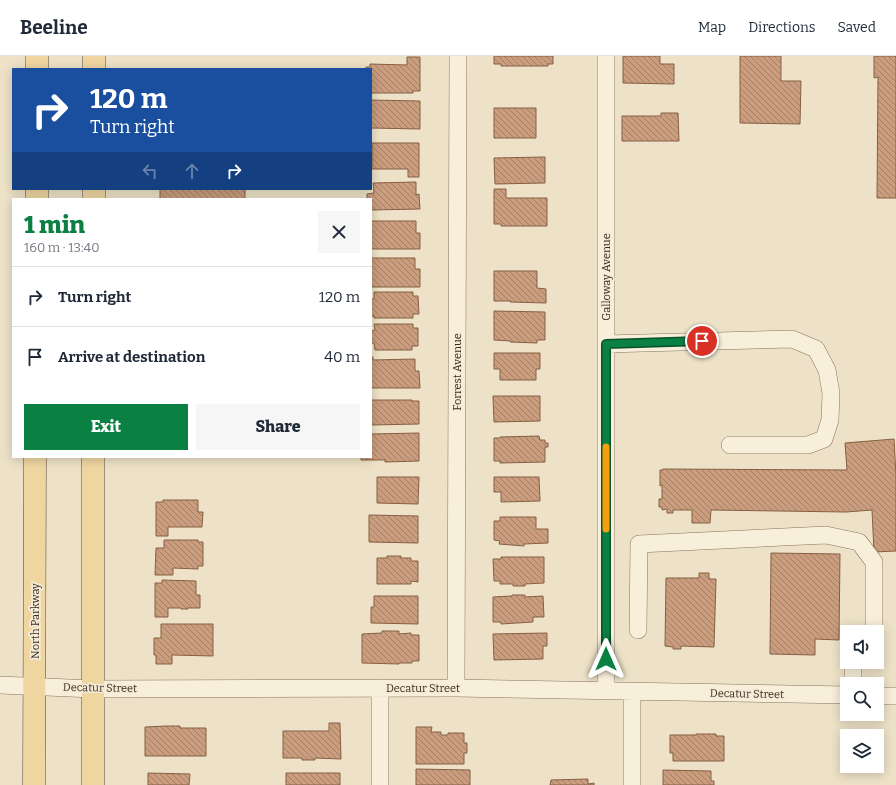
<!DOCTYPE html>
<html lang="en">
<head>
<meta charset="utf-8">
<style>
	:root { --surface:#fff; --page:#f6f6f7; --text:#1f2937; --muted:#747a83; --line:#e0e1e3; --accent:#0b8043 }
	body { margin:0; font-family:Bitter,serif; background:var(--page); color:var(--text); height:100vh; display:flex; flex-direction:column; font-size:15px; white-space:nowrap }
	* { box-sizing:border-box; margin:0 }
	p { font-size:13px; color:var(--muted) }
	.icon { flex:none; width:22px; height:22px; fill:none; stroke:currentColor; stroke-width:2; stroke-linecap:round; stroke-linejoin:round }
	.map { position:relative; flex:1; overflow:hidden }
	.drawer { position:absolute; left:12px; top:142px; width:360px; height:260px; display:flex; flex-direction:column; background:var(--surface); border-radius:0px; box-shadow:0 2px 10px #0003 }
	.drawer>* { flex:none }
	.top-card { position:absolute; left:12px; top:12px; width:360px; height:122px; border-radius:0px; box-shadow:0 2px 10px #0003; background:#1a4fa0; color:#fff; overflow:hidden }
	.controls { position:absolute; left:840px; top:569px; display:grid; gap:8px }
	.controls a { display:grid; place-items:center; width:44px; height:44px; border-radius:0px; background:var(--surface); box-shadow:0 2px 10px #0003; font-size:20px }
	.pin { position:absolute; display:grid; place-items:center; width:34px; height:34px; color:#fff; margin:-17px; border:2px solid #fff; border-radius:50%; box-shadow:0 1px 4px #0007 }
	.me { position:absolute; width:44px; margin:-22px; rotate:0deg; stroke-linejoin:round; filter:drop-shadow(0 0 3px #0008) }
	.turn { display:flex; align-items:center; gap:14px; height:84px; padding:0 12px; font-size:18px }
	.turn .icon { width:52px; height:52px; stroke-width:2.5 }
	.turn b { display:block; font-size:28px; line-height:34px }
	.lanes { display:flex; align-items:center; height:38px; padding:0 12px; background:#0003; justify-content:center; gap:20px; direction:ltr }
	.lanes .off { opacity:.35 }
	.round { display:grid; place-items:center; flex:none; width:42px; height:42px; border-radius:0px; background:var(--page) }
	.head { display:flex; align-items:center; justify-content:space-between; height:68px; padding:0 12px }
	h1 { font-size:24px; font-weight:800; line-height:30px; color:var(--accent) }
	.button { display:flex; gap:8px; margin-top:auto; padding:8px 12px }
	.button a { flex:1; height:46px; border-radius:0px; background:var(--accent); color:#fff; font-size:16px; font-weight:800; line-height:46px; text-align:center }
	.button a+a { background:var(--page); color:var(--text) }
	ul { padding:0; list-style:none }
	li { display:flex; align-items:center; gap:12px; height:60px; padding:0 12px; border-top:1px solid var(--line) }
	li div { flex:1 }
	li b { display:block; font-size:15px }
	li em { font-style:normal }
	header { display:flex; align-items:center; gap:24px; box-sizing:border-box; height:56px; padding:0 20px; background:var(--surface); border-bottom:1px solid var(--line) }
	header strong { font-size:19px }
	nav { display:flex; gap:22px; margin-inline-start:auto; font-size:14px }
	.map>svg:first-child { display:block }
	.building { fill:url(#building-back-hatch); stroke:#875e43 }
	.lines { fill:none; stroke-linecap:round; stroke-linejoin:round }
	.minor-casing { stroke:#89745d; stroke-width:18 }
	.major-casing { stroke:#574231; stroke-width:23 }
	.minor { stroke:#f8efda; stroke-width:17 }
	.major { stroke:#efd6a1; stroke-width:22 }
	.route-casing { stroke:#07532c; stroke-width:10 }
	.route { stroke:#0b8043; stroke-width:7 }
	.slow { stroke:#f59e0b; stroke-width:7 }
	.labels { text-anchor:middle; dominant-baseline:central; stroke-width:3.5; stroke-linejoin:round; paint-order:stroke }
	.street-label { font-size:11px; fill:#392c20; stroke:#f5ecd7 }
</style>
</head>
<body>
<header>
<strong>Beeline</strong>
<nav><a>Map</a><a>Directions</a><a>Saved</a></nav>
</header>
<div class="map">
<svg width="896" height="729" viewBox="0 0 896 729">
	<defs>
		<pattern id="building-back-hatch" width="6" height="6" patternUnits="userSpaceOnUse"><rect width="6" height="6" fill="#ca9d7e"/><path d="M-1 5l2 2M0 0l6 6M5-1l2 2" fill="none" stroke="#a58067"/></pattern>
	</defs>
	<rect width="100%" height="100%" fill="#ede2c7"/>
	<path class="building" d="M 494,0 L 553,0 L 553,8 L 548,8 L 548,10 L 501,10 L 501,8 L 494,8 Z
		M 623,0 L 660,0 L 660,8 L 674,8 L 674,28 L 623,27 Z
		M 740,0 L 781,0 L 781,25 L 801,25 L 800,68 L 740,67 Z
		M 874,0 L 896,0 L 896,142 L 877,142 L 878,21 L 874,22 Z
		M 407,1 L 420,1 L 420,35 L 413,35 L 413,37 L 371,37 L 371,13 L 366,13 L 366,11 L 370,11 L 370,8 L 407,9 Z
		M 371,44 L 420,45 L 420,73 L 371,72 Z
		M 494,52 L 536,52 L 536,82 L 494,82 Z
		M 661,57 L 678,57 L 679,85 L 622,85 L 622,60 L 661,60 Z
		M 372,87 L 419,87 L 419,121 L 408,121 L 408,113 L 372,113 Z
		M 545,101 L 545,127 L 495,128 L 494,102 Z
		M 416,126 L 416,139 L 419,138 L 420,153 L 371,154 L 371,143 L 367,143 L 367,138 L 374,137 L 373,127 Z
		M 160,133 L 245,133 L 245,143 L 160,143 Z
		M 494,133 L 506,133 L 506,142 L 547,142 L 547,170 L 501,170 L 501,168 L 494,168 Z
		M 371,165 L 416,165 L 416,177 L 420,177 L 420,193 L 371,193 Z
		M 371,202 L 415,202 L 415,213 L 420,213 L 420,231 L 371,231 Z
		M 494,215 L 537,215 L 537,232 L 546,233 L 546,247 L 510,246 L 511,245 L 494,245 Z
		M 374,236 L 413,236 L 413,240 L 418,240 L 419,258 L 413,258 L 413,262 L 374,262 L 374,260 L 371,260 L 371,243 L 374,243 Z
		M 494,255 L 545,256 L 545,284 L 537,284 L 537,287 L 510,286 L 511,285 L 494,284 Z
		M 374,268 L 413,268 L 413,272 L 418,272 L 418,290 L 412,290 L 412,294 L 375,294 L 374,287 L 371,287 L 371,275 L 375,274 Z
		M 494,297 L 540,297 L 540,313 L 536,313 L 536,324 L 500,324 L 500,313 L 494,313 Z
		M 371,301 L 373,301 L 373,304 L 415,303 L 415,315 L 419,315 L 420,332 L 371,332 Z
		M 493,340 L 540,340 L 540,365 L 494,366 Z
		M 371,344 L 412,344 L 412,345 L 419,345 L 419,368 L 371,369 Z
		M 419,377 L 419,405 L 385,406 L 385,404 L 361,404 L 361,401 L 371,401 L 371,378 Z
		M 539,380 L 540,384 L 545,384 L 545,387 L 548,387 L 548,391 L 545,391 L 545,406 L 500,407 L 500,405 L 494,405 L 494,382 L 500,382 L 500,381 Z
		M 894,383 L 896,420 L 896,495 L 874,496 L 872,454 L 846,456 L 711,454 L 710,467 L 692,467 L 692,454 L 673,454 L 673,457 L 667,457 L 667,453 L 662,454 L 662,451 L 659,451 L 659,443 L 662,443 L 662,429 L 660,430 L 660,414 L 663,414 L 663,413 L 847,414 L 845,387 Z
		M 377,421 L 419,421 L 418,448 L 377,447 Z
		M 494,421 L 539,421 L 540,445 L 501,446 L 501,436 L 494,436 Z
		M 163,444 L 198,444 L 198,456 L 203,456 L 202,471 L 168,471 L 168,480 L 156,480 L 156,446 L 163,446 Z
		M 369,459 L 418,460 L 418,487 L 369,486 Z
		M 500,461 L 536,461 L 536,473 L 548,473 L 548,487 L 524,488 L 524,490 L 499,488 L 500,485 L 494,484 L 494,465 L 500,465 Z
		M 164,484 L 198,484 L 198,486 L 203,486 L 203,510 L 198,510 L 198,513 L 173,512 L 173,519 L 155,519 L 156,492 L 164,492 Z
		M 771,497 L 840,498 L 839,584 L 815,583 L 815,599 L 770,598 Z
		M 387,500 L 401,500 L 401,502 L 411,502 L 411,505 L 418,505 L 418,526 L 411,525 L 411,528 L 377,528 L 377,502 L 387,502 Z
		M 501,501 L 544,501 L 544,527 L 525,528 L 525,530 L 513,530 L 513,528 L 500,528 L 500,525 L 494,525 L 493,503 L 501,503 Z
		M 699,517 L 709,517 L 709,523 L 716,523 L 714,591 L 681,590 L 681,593 L 673,593 L 673,591 L 665,590 L 666,522 L 699,522 Z
		M 162,524 L 196,525 L 196,539 L 200,539 L 200,552 L 187,552 L 188,553 L 181,553 L 181,552 L 168,552 L 168,561 L 155,561 L 155,527 L 162,527 Z
		M 512,539 L 525,539 L 525,541 L 543,540 L 544,561 L 533,561 L 533,566 L 501,568 L 501,566 L 493,566 L 493,541 L 512,540 Z
		M 374,540 L 418,540 L 418,568 L 371,567 L 371,551 L 374,551 Z
		M 161,568 L 213,568 L 213,600 L 172,599 L 172,608 L 156,608 L 156,599 L 154,599 L 154,582 L 161,582 Z
		M 382,575 L 399,575 L 399,578 L 411,577 L 411,579 L 419,579 L 419,605 L 412,605 L 412,607 L 399,607 L 399,608 L 362,607 L 362,578 L 382,577 Z
		M 547,577 L 547,590 L 543,590 L 543,603 L 494,604 L 493,578 Z
		M 329,667 L 340,667 L 341,703 L 315,702 L 315,704 L 302,704 L 302,702 L 283,702 L 283,675 L 329,675 Z
		M 166,670 L 180,670 L 180,672 L 206,672 L 206,700 L 145,700 L 145,671 Z
		M 416,671 L 432,671 L 431,676 L 441,676 L 441,679 L 448,679 L 448,677 L 464,677 L 464,687 L 467,687 L 467,697 L 464,697 L 464,708 L 416,708 Z
		M 696,678 L 716,678 L 716,680 L 724,680 L 724,705 L 673,705 L 673,697 L 670,697 L 670,679 L 696,679 Z
		M 416,713 L 470,714 L 470,729 L 416,729 Z
		M 663,714 L 711,715 L 711,725 L 714,725 L 714,729 L 663,729 Z
		M 148,717 L 190,718 L 189,729 L 148,729 Z
		M 286,717 L 340,717 L 340,729 L 286,729 Z
		M 588,723 L 588,728 L 594,727 L 594,729 L 550,729 L 551,724 Z"/>
	<g class="lines">
		<defs>
			<path id="minor" d="M 606,0 L 606,635
				M 606,288 L 792,283 L 816,293 L 827,314 L 831,337 L 830,364 L 824,383 L 808,389 L 730,389
				M 638,574 L 639,488 L 826,479 L 859,486 L 874,506 L 874,576
				M 853,628 L 853,606
				M 0,629 L 93,633 L 456,632 L 847,639
				M 456,632 L 458,0
				M 877,640 L 896,640
				M 380,729 L 380,632
				M 632,729 L 632,636"/>
			<path id="major" d="M 37,13 L 37,0
				M 94,13 L 94,0
				M 37,143 L 37,133
				M 94,143 L 94,133
				M 34,729 L 35,401
				M 93,729 L 93,401"/>
		</defs>
		<use href="#minor" class="minor-casing"/>
		<use href="#major" class="major-casing"/>
		<use href="#minor" class="minor"/>
		<use href="#major" class="major"/>
	</g>
	<g class="lines">
		<defs>
			<path id="route" d="M 606,603 L 606,288 L 702,285"/>
		</defs>
		<use href="#route" class="route-casing"/>
		<use href="#route" class="route"/>
		<path class="slow" d="M 606,391 L 606,473"/>
	</g>
	<g class="labels">
		<g class="street-label">
			<text transform="translate(606 221) rotate(-90)">Galloway Avenue</text>
			<text transform="translate(457 316) rotate(-90)">Forrest Avenue</text>
			<text transform="translate(35 565) rotate(-90)">North Parkway</text>
			<text transform="translate(100 632) rotate(1)">Decatur Street</text>
			<text x="423" y="632">Decatur Street</text>
			<text transform="translate(747 638) rotate(1)">Decatur Street</text>
		</g>
	</g>
</svg>
<div class="controls">
<a><svg class="icon" aria-label="sound" viewBox="0 0 24 24"><path d="M4 9h4l5-4v14l-5-4H4zM17 9q2 3 0 6"/></svg></a>
<a><svg class="icon" aria-label="search" viewBox="0 0 24 24"><circle cx="10" cy="10" r="6"/><path d="M15 15l6 6"/></svg></a>
<a><svg class="icon" aria-label="layers" viewBox="0 0 24 24"><path d="M12 4l9 5-9 5-9-5zM3 14l9 5 9-5"/></svg></a>
</div>
<div class="pin" style="left:702px;top:285px;background:#d93025"><svg class="icon" aria-label="arrive" viewBox="0 0 24 24"><path d="M6 21V4h12l-3 4 3 4H6"/></svg></div>
<svg class="me" style="left:606px;top:603px" viewBox="-20 -20 40 40"><path d="M0-17L14 15 0 8-14 15z" fill="#0b8043" stroke="#fff" stroke-width="4"/></svg>
<div class="top-card">
<div class="turn"><svg class="icon" aria-label="right" viewBox="0 0 24 24"><path d="M7 20v-9h11M14 6l5 5-5 5"/></svg><div><b>120 m</b>Turn right</div></div>
<div class="lanes"><svg class="icon off" aria-label="left" viewBox="0 0 24 24"><path d="M17 20v-9H6M10 6l-5 5 5 5"/></svg><svg class="icon off" aria-label="ahead" viewBox="0 0 24 24"><path d="M12 20V5M6 11l6-6 6 6"/></svg><svg class="icon" aria-label="right" viewBox="0 0 24 24"><path d="M7 20v-9h11M14 6l5 5-5 5"/></svg></div>
</div>
<section class="drawer">
<div class="head"><div><h1>1 min</h1><p>160 m · 13:40</p></div><a class="round"><svg class="icon" aria-label="close" viewBox="0 0 24 24"><path d="M6 6l12 12M18 6L6 18"/></svg></a></div>
<ul>
<li><svg class="icon" aria-label="right" viewBox="0 0 24 24"><path d="M7 20v-9h11M14 6l5 5-5 5"/></svg><div><b>Turn right</b></div><em>120 m</em></li>
<li><svg class="icon" aria-label="arrive" viewBox="0 0 24 24"><path d="M6 21V4h12l-3 4 3 4H6"/></svg><div><b>Arrive at destination</b></div><em>40 m</em></li>
</ul>
<div class="button"><a>Exit</a><a>Share</a></div>
</section>
</div>
</body>
</html>
